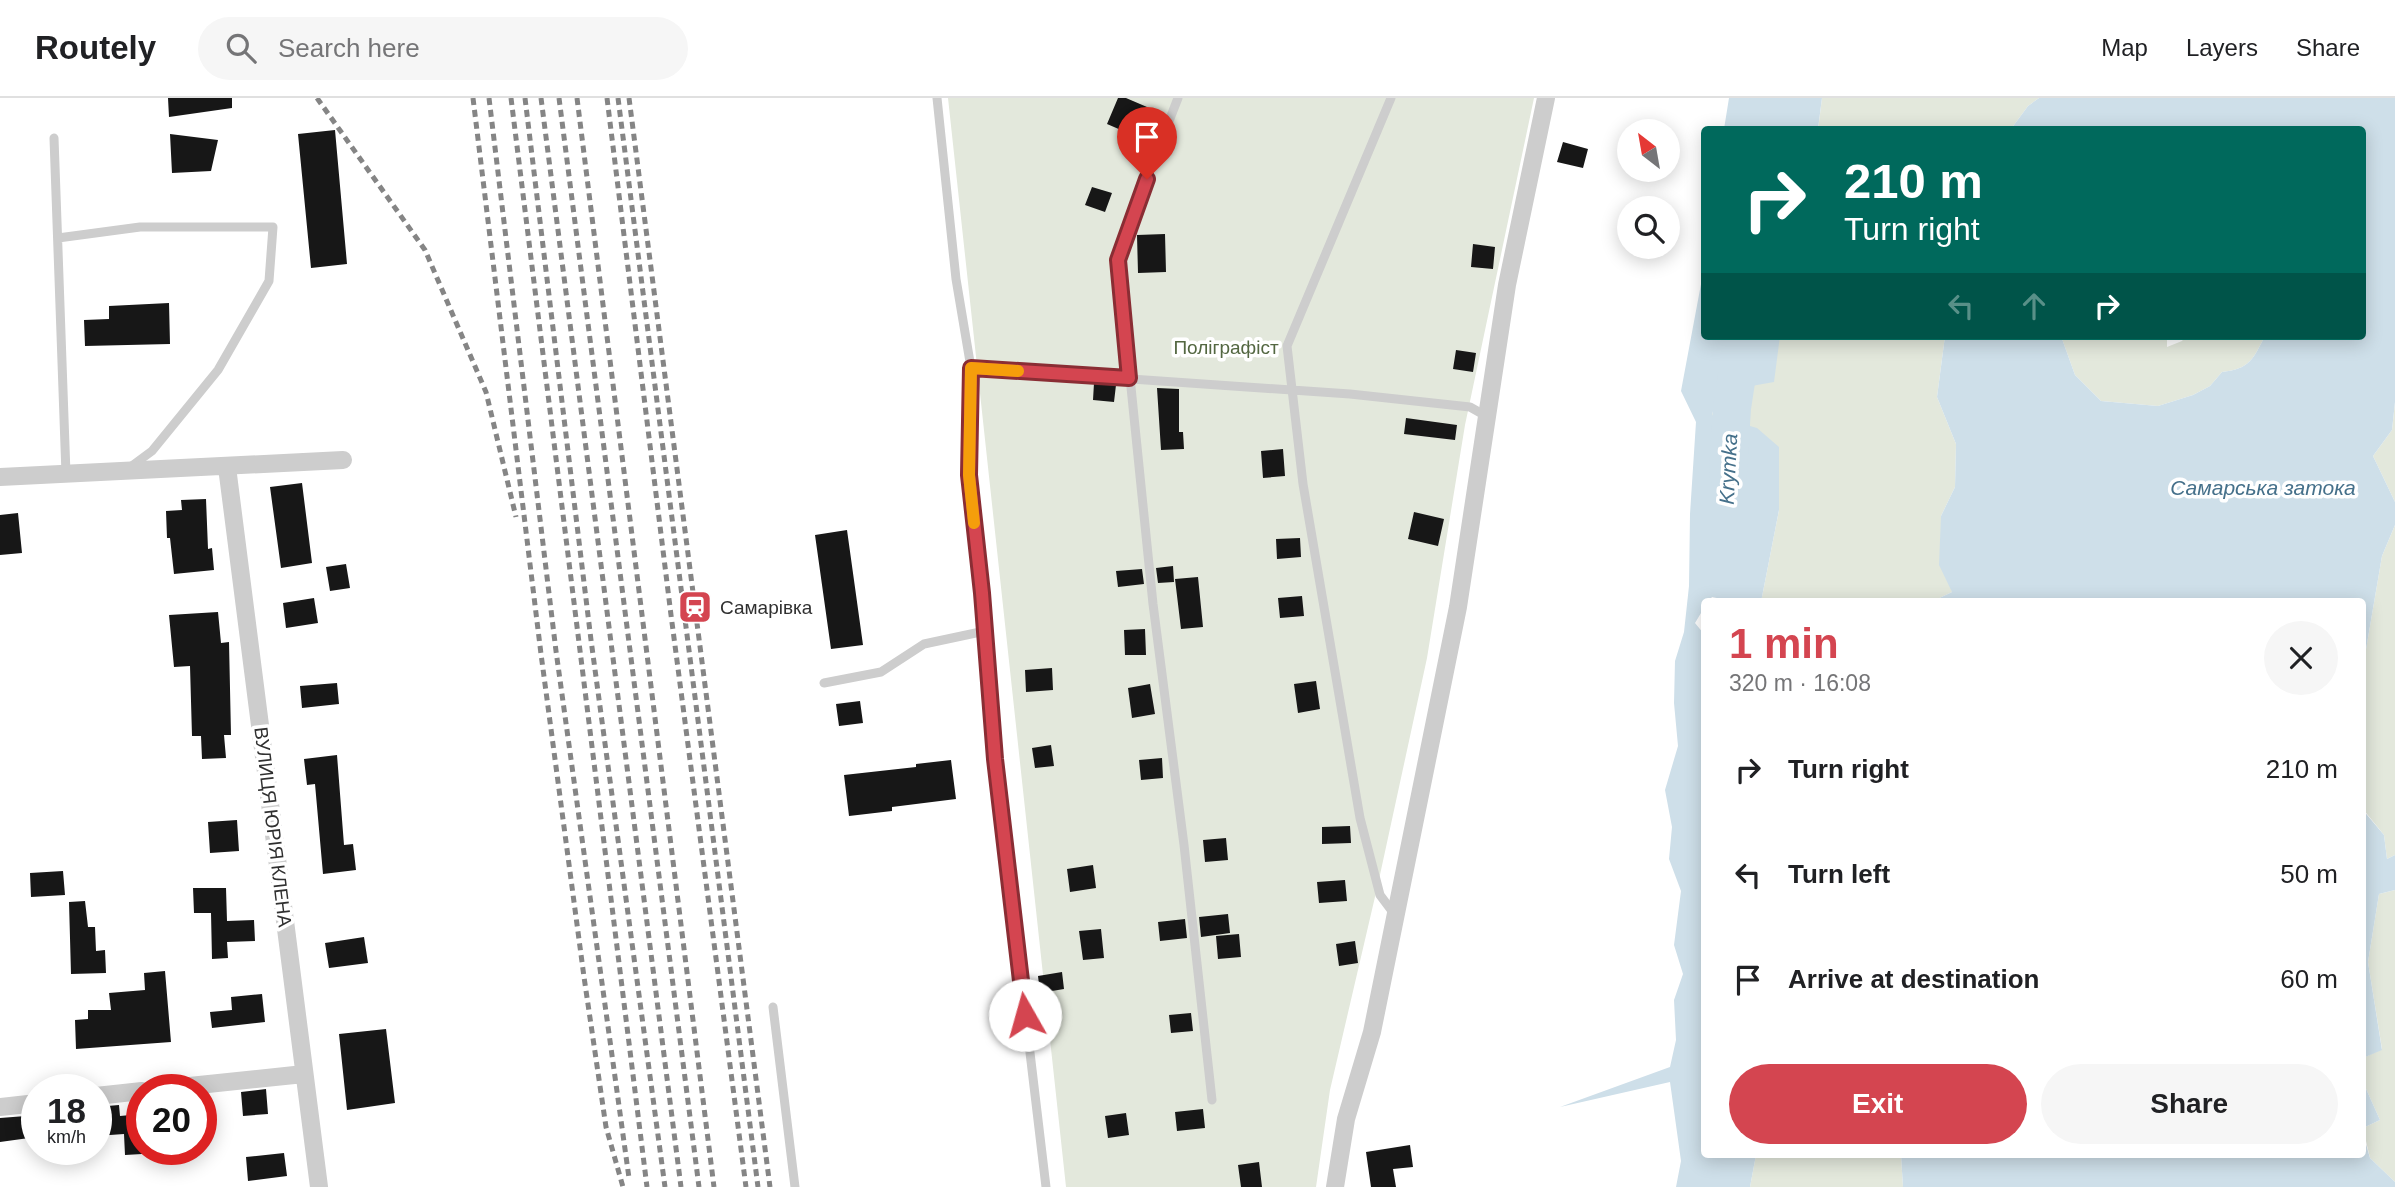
<!DOCTYPE html>
<html lang="en">
<head>
<meta charset="utf-8">
<style>
	:root { --surface:#fff; --page:#f6f6f6; --text:#202124; --muted:#757577; --line:#e0e0e0; --accent:#d44550 }
	body { margin:0; font-family:Helvetica,sans-serif; background:var(--page); color:var(--text); height:100vh; display:flex; flex-direction:column; font-size:26px; white-space:nowrap }
	* { box-sizing:border-box; margin:0 }
	p { font-size:23px; color:var(--muted) }
	.icon { flex:none; width:38px; height:38px; fill:none; stroke:currentColor; stroke-width:2; stroke-linecap:round; stroke-linejoin:round }
	.map { position:relative; flex:1; overflow:hidden }
	.panel { position:absolute; left:1701px; top:500px; width:665px; height:560px; display:flex; flex-direction:column; background:var(--surface); border-radius:7px; box-shadow:0 4px 18px #0003 }
	.panel>* { flex:none }
	.top-card { position:absolute; left:1701px; top:28px; width:665px; height:214px; border-radius:7px; box-shadow:0 4px 18px #0003; background:#00695c; color:#fff; overflow:hidden }
	.needle { width:46px; rotate:329deg }
	.fabs { position:absolute; left:1617px; top:21px; display:grid; gap:14px }
	.fabs a { display:grid; place-items:center; width:63px; height:63px; border-radius:50%; background:var(--surface); box-shadow:0 4px 18px #0003; font-size:35px }
	.speed { position:absolute; left:21px; top:976px; display:flex; gap:14px; font-size:35px; font-weight:700; text-align:center }
	.speed>* { display:grid; place-content:center; width:91px; height:91px; border-radius:50%; background:var(--surface); box-shadow:0 4px 18px #0003; line-height:1 }
	.speed small { font-size:18px; font-weight:400 }
	.speed .limit { border:10px solid #d22; background:#fff; color:#111 }
	.pin { position:absolute; display:grid; place-items:center; width:60px; height:60px; color:#fff; margin:-72px -30px; border-radius:50% 50% 50% 0; rotate:-45deg; box-shadow:0 0 7px #0007 }
	.pin .icon { rotate:45deg }
	.me { position:absolute; width:77px; margin:-38px; rotate:353deg; stroke-linejoin:round; filter:drop-shadow(0 0 5px #0008) }
	.turn { display:flex; align-items:center; gap:24px; height:147px; padding:0 28px; font-size:32px }
	.turn .icon { width:91px; height:91px; stroke-width:2.5 }
	.turn b { display:block; font-size:49px; line-height:60px }
	.lanes { display:flex; align-items:center; height:66px; padding:0 28px; background:#0003; justify-content:center; gap:35px; direction:ltr }
	.lanes .off { opacity:.35 }
	.round { display:grid; place-items:center; flex:none; width:74px; height:74px; border-radius:37px; background:var(--page) }
	.overview { display:flex; align-items:center; justify-content:space-between; height:119px; padding:0 28px }
	h1 { font-size:42px; font-weight:600; line-height:52px; color:var(--accent) }
	.primary-button { display:flex; gap:14px; margin-top:auto; padding:14px 28px }
	.primary-button a { flex:1; height:80px; border-radius:42px; background:var(--accent); color:#fff; font-size:28px; font-weight:600; line-height:80px; text-align:center }
	.primary-button a+a { background:var(--page); color:var(--text) }
	ul { padding:0; list-style:none }
	li { display:flex; align-items:center; gap:21px; height:105px; padding:0 28px }
	li div { flex:1 }
	li b { display:block; font-size:26px }
	li em { font-style:normal }
	header { display:flex; align-items:center; gap:42px; box-sizing:border-box; height:98px; padding:0 35px; background:var(--surface); border-bottom:2px solid var(--line) }
	header strong { font-size:33px }
	nav { display:flex; gap:38px; margin-inline-start:auto; font-size:24px }
	.search { width:490px; height:63px; background:var(--page); display:flex; align-items:center; gap:18px; box-sizing:border-box; padding:0 24px; border-radius:38px; color:var(--muted); font-size:26px }
	.map>svg:first-child { display:block }
	.green { fill:#e3e8dc }
	.water { fill:#cedfe9 }
	.lines { fill:none; stroke-linecap:round; stroke-linejoin:round }
	.river { stroke:#cedfe9; stroke-width:38 }
	.building { fill:#171717 }
	.service { stroke:#cdcdcd; stroke-width:9 }
	.minor { stroke:#cdcdcd; stroke-width:18 }
	.rail { stroke:#858585; stroke-width:5; stroke-dasharray:7 5; stroke-linecap:butt }
	.route-casing { stroke:#8a2d34; stroke-width:18 }
	.route { stroke:#d44550; stroke-width:12 }
	.slow { stroke:#f59e0b; stroke-width:12 }
	.labels { text-anchor:middle; dominant-baseline:central; stroke-width:7; stroke-linejoin:round; paint-order:stroke }
	.park-label { font-size:19px; fill:#536741; stroke:#fff }
	.poi-label { font-size:19px; fill:#303030; stroke:#fff; text-anchor:start }
	.street-label { font-size:19px; fill:#303030; stroke:#fff }
	.water-label { font-size:21px; font-style:italic; fill:#45708a; stroke:#fff }
</style>
</head>
<body>
<header>
<strong>Routely</strong>
<div class="search"><svg class="icon" aria-label="search" viewBox="0 0 24 24"><circle cx="10" cy="10" r="6"/><path d="M15 15l6 6"/></svg>Search here</div>
<nav><a>Map</a><a>Layers</a><a>Share</a></nav>
</header>
<div class="map">
<svg width="2395" height="1089" viewBox="0 0 2395 1089">
	<rect width="100%" height="100%" fill="#fff"/>
	<path class="green" d="M 948,0 L 1534,0 L 1465,327 L 1427,560 L 1378,786 L 1330,992 L 1316,1089 L 1066,1089 Z
		M 1822,0 L 2039,0 L 2028,8 L 2011,31 L 1818,32 Z
		M 1780,238 L 1945,238 L 1937,299 L 1956,346 L 1955,389 L 1941,418 L 1952,494 L 1931,504 L 1761,504 L 1779,412 L 1712,317 L 1718,294 L 1778,248 Z
		M 2061,238 L 2167,238 L 2167,249 L 2182,243 L 2186,238 L 2265,238 C 2253,261 2250,271 2222,274 L 2210,288 L 2193,297 L 2158,308 L 2101,303 L 2075,277 Z
		M 2395,304 L 2395,404 L 2373,358 L 2392,332 Z
		M 2395,427 L 2395,757 L 2387,761 L 2384,737 L 2363,711 L 2363,569 L 2382,458 Z
		M 2395,792 L 2395,1084 L 2370,1060 L 2363,1030 L 2380,1022 L 2363,984 L 2363,960 L 2382,951 L 2368,864 L 2379,796 Z
		M 1756,1057 L 1901,1057 L 1903,1089 L 1750,1089 Z"/>
	<path class="water" d="M 1729,0 L 1822,0 L 1818,31 L 1724,31 Z
		M 2039,0 L 2395,0 L 2395,304 L 2392,332 L 2373,358 L 2395,404 L 2395,427 L 2382,458 L 2363,569 L 2362,504 L 1931,504 L 1952,494 L 1939,467 L 1941,418 L 1955,389 L 1956,346 L 1937,299 L 1945,238 L 2061,238 L 2075,277 L 2101,303 L 2158,308 L 2193,297 L 2210,288 L 2222,274 C 2250,271 2253,261 2265,238 L 2362,238 L 2362,32 L 2011,31 L 2028,8 Z
		M 1704,170 L 1704,238 L 1780,238 L 1774,284 L 1718,294 L 1712,317 L 1757,330 L 1779,349 L 1779,412 L 1761,504 L 1735,504 L 1712,499 L 1708,504 L 1704,504 L 1704,510 L 1695,525 L 1704,536 L 1704,1057 L 1756,1057 L 1750,1089 L 1676,1089 L 1681,1063 L 1670,984 L 1560,1009 L 1670,969 L 1676,942 L 1674,902 L 1683,876 L 1674,847 L 1681,793 L 1669,761 L 1672,729 L 1665,692 L 1678,648 L 1674,605 L 1675,563 L 1684,534 L 1689,488 L 1690,416 L 1696,324 L 1681,293 Z
		M 2362,711 L 2384,737 L 2387,761 L 2395,757 L 2395,792 L 2379,796 L 2368,864 L 2382,952 L 2363,960 Z
		M 2363,984 L 2380,1022 L 2363,1030 L 2362,1030 Z
		M 2363,1036 L 2370,1060 L 2395,1084 L 2395,1089 L 1903,1089 L 1901,1057 L 2362,1057 Z"/>
	<g class="lines">
		<path class="river" d="M 1728,375 L 1732,310 L 1743,238"/>
	</g>
	<path class="building" d="M 168,0 L 232,0 L 232,10 L 169,19 Z
		M 1118,0 L 1126,0 L 1147,9 L 1135,38 L 1107,26 Z
		M 335,32 L 347,166 L 311,170 L 298,36 Z
		M 170,36 L 218,42 L 211,73 L 172,75 Z
		M 1563,44 L 1588,51 L 1583,70 L 1557,64 Z
		M 1092,89 L 1112,95 L 1105,114 L 1085,107 Z
		M 1165,136 L 1166,174 L 1138,175 L 1137,137 Z
		M 1473,146 L 1495,149 L 1493,171 L 1471,169 Z
		M 169,205 L 170,246 L 85,248 L 84,222 L 109,221 L 109,208 Z
		M 1456,252 L 1476,255 L 1473,274 L 1453,271 Z
		M 1094,285 L 1116,287 L 1114,304 L 1093,302 Z
		M 1157,290 L 1179,291 L 1179,334 L 1183,334 L 1184,351 L 1161,352 Z
		M 1406,320 L 1457,327 L 1455,342 L 1404,336 Z
		M 1283,351 L 1285,378 L 1263,380 L 1261,353 Z
		M 302,385 L 312,465 L 281,470 L 270,389 Z
		M 206,401 L 208,451 L 212,450 L 214,472 L 174,476 L 170,440 L 167,440 L 166,413 L 182,412 L 181,402 Z
		M 1414,414 L 1444,421 L 1438,448 L 1408,441 Z
		M 18,415 L 22,455 L 0,457 L 0,417 Z
		M 847,432 L 863,547 L 831,551 L 815,437 Z
		M 1300,440 L 1301,459 L 1277,461 L 1276,441 Z
		M 346,466 L 350,490 L 330,493 L 326,469 Z
		M 1173,468 L 1174,484 L 1158,485 L 1156,470 Z
		M 1142,471 L 1144,486 L 1118,489 L 1116,473 Z
		M 1198,479 L 1203,529 L 1181,531 L 1175,481 Z
		M 1302,498 L 1304,518 L 1280,520 L 1278,500 Z
		M 314,500 L 318,525 L 286,530 L 283,505 Z
		M 218,514 L 221,545 L 229,544 L 231,637 L 224,637 L 226,660 L 202,661 L 201,638 L 192,638 L 190,568 L 174,569 L 169,517 Z
		M 1145,531 L 1146,557 L 1125,557 L 1124,532 Z
		M 1052,570 L 1053,592 L 1026,594 L 1025,572 Z
		M 1316,583 L 1320,611 L 1298,615 L 1294,586 Z
		M 337,585 L 339,606 L 302,610 L 300,588 Z
		M 1150,586 L 1155,616 L 1132,620 L 1128,590 Z
		M 860,603 L 863,625 L 839,628 L 836,606 Z
		M 1051,647 L 1054,668 L 1035,670 L 1032,650 Z
		M 337,657 L 344,747 L 353,746 L 356,772 L 323,776 L 315,686 L 307,687 L 304,661 Z
		M 1162,660 L 1163,680 L 1141,682 L 1139,662 Z
		M 951,662 L 956,701 L 892,709 L 892,713 L 849,718 L 844,677 L 916,669 L 916,666 Z
		M 237,722 L 239,753 L 210,755 L 208,724 Z
		M 1350,728 L 1351,745 L 1322,746 L 1322,729 Z
		M 1226,740 L 1228,762 L 1205,764 L 1203,742 Z
		M 1093,767 L 1096,790 L 1070,794 L 1067,771 Z
		M 63,773 L 65,797 L 31,799 L 30,775 Z
		M 1345,782 L 1347,803 L 1319,805 L 1317,784 Z
		M 193,790 L 226,790 L 227,823 L 254,822 L 255,843 L 227,844 L 228,860 L 212,861 L 211,815 L 194,815 Z
		M 85,803 L 88,829 L 95,829 L 96,853 L 105,852 L 106,875 L 71,876 L 69,804 Z
		M 1228,816 L 1230,835 L 1201,839 L 1199,819 Z
		M 1185,821 L 1187,840 L 1160,843 L 1158,824 Z
		M 1101,831 L 1104,860 L 1083,862 L 1079,833 Z
		M 1239,836 L 1241,859 L 1218,861 L 1216,838 Z
		M 364,839 L 368,865 L 329,870 L 325,845 Z
		M 1355,843 L 1358,865 L 1339,868 L 1336,846 Z
		M 165,873 L 171,944 L 76,951 L 75,922 L 88,921 L 88,912 L 111,912 L 109,895 L 145,892 L 144,875 Z
		M 1062,874 L 1064,891 L 1040,895 L 1038,878 Z
		M 262,896 L 265,924 L 212,930 L 210,914 L 232,912 L 231,899 Z
		M 1191,915 L 1193,933 L 1171,935 L 1169,917 Z
		M 386,931 L 395,1005 L 347,1012 L 339,936 Z
		M 266,991 L 268,1016 L 243,1018 L 241,994 Z
		M 119,1007 L 120,1018 L 141,1016 L 142,1056 L 125,1057 L 124,1036 L 96,1038 L 96,1009 Z
		M 1203,1011 L 1205,1030 L 1177,1033 L 1175,1014 Z
		M 1126,1015 L 1129,1037 L 1108,1040 L 1105,1018 Z
		M 26,1018 L 29,1040 L 0,1044 L 0,1020 Z
		M 1410,1047 L 1413,1069 L 1393,1071 L 1396,1089 L 1371,1089 L 1366,1054 Z
		M 284,1055 L 287,1078 L 248,1083 L 246,1059 Z
		M 1259,1064 L 1262,1089 L 1241,1089 L 1238,1067 Z"/>
	<g class="lines">
		<path class="service" d="M 937,0 L 956,181 L 971,270 L 969,377 L 982,495 L 995,661 L 1046,1089
			M 1178,0 L 1128,128 L 1118,161 L 1153,506 L 1184,747 L 1212,1002
			M 1391,0 L 1287,248 L 1303,386 L 1360,720 L 1380,797 L 1395,817
			M 54,40 L 66,376
			M 58,140 L 140,129 L 273,129 L 269,183 L 218,272 L 152,353 L 129,370
			M 971,270 L 1350,296 L 1470,309 L 1486,318
			M 824,585 L 881,574 L 924,546 L 985,533
			M 773,909 L 795,1089"/>
		<path class="minor" d="M 227,369 L 319,1089
			M 0,379 L 343,362
			M 151,992 L 304,976
			M 96,998 L 142,993
			M 0,1009 L 37,1005
			M 1335,1089 L 1346,1021 L 1372,934 L 1458,509 L 1507,187 L 1546,0"/>
		<path class="rail" d="M 317,0 L 425,152 L 486,294 L 516,419
			M 473,0 L 541,556 L 584,879 L 606,1029 L 623,1089
			M 489,0 L 556,553 L 629,1080
			M 511,0 L 647,1089
			M 525,0 L 591,542 L 665,1089
			M 541,0 L 681,1089
			M 559,0 L 699,1089
			M 577,0 L 714,1089
			M 607,0 L 671,517 L 746,1089
			M 618,0 L 758,1089
			M 629,0 L 770,1089"/>
	</g>
	<g class="lines">
		<defs>
			<path id="route" d="M 1025,917 L 995,661 L 982,495 L 969,377 L 971,270 L 1129,280 L 1118,162 L 1147,81"/>
		</defs>
		<use href="#route" class="route-casing"/>
		<use href="#route" class="route"/>
		<path class="slow" d="M 974,425 L 969,377 L 971,270 L 1018,273"/>
	</g>
	<defs>
		<symbol id="station-square" viewBox="-11 -11 22 22"><rect x="-9" y="-9" width="18" height="18" rx="4" fill="#d44550" stroke="#fff"/><path d="M-3-6H3Q5-6 5-4V2Q5 4 3 4L4.5 6H3L1.5 4h-3L-3 6H-4.5L-3 4Q-5 4-5 2V-4Q-5-6-3-6ZM-3.5-4v3h7v-3ZM-3.5 1v1.5H-2V1ZM2 1v1.5H3.5V1Z" fill="#fff"/></symbol>
	</defs>
	<g fill-rule="evenodd">
		<use href="#station-square" x="676" y="490" width="38" height="38"/>
	</g>
	<g class="labels">
		<g class="park-label">
			<text x="1226" y="249">Поліграфіст</text>
		</g>
		<g class="poi-label">
			<text x="720" y="509">Самарівка</text>
		</g>
		<g class="street-label">
			<text transform="translate(273 729) rotate(83)">ВУЛИЦЯ ЮРІЯ КЛЕНА</text>
		</g>
		<g class="water-label">
			<text transform="translate(1728 371) rotate(-87)">Krymka</text>
			<text x="2263" y="389">Самарська затока</text>
		</g>
	</g>
</svg>
<div class="fabs">
<a><svg class="needle" viewBox="-14 -14 28 28"><path d="M0-13l5 13h-10z" fill="#e53935"/><path d="M0 13l5-13h-10z" fill="#757577"/></svg></a>
<a><svg class="icon" aria-label="search" viewBox="0 0 24 24"><circle cx="10" cy="10" r="6"/><path d="M15 15l6 6"/></svg></a>
</div>
<div class="speed"><div>18<small>km/h</small></div><div class="limit">20</div></div>
<div class="pin" style="left:1147px;top:81px;background:#d93025"><svg class="icon" aria-label="arrive" viewBox="0 0 24 24"><path d="M6 21V4h12l-3 4 3 4H6"/></svg></div>
<svg class="me" style="left:1025px;top:917px" viewBox="-20 -20 40 40"><circle r="19" fill="#fff"/><path d="M0-13L10 11 0 6-10 11z" fill="#d44550"/></svg>
<div class="top-card">
<div class="turn"><svg class="icon" aria-label="right" viewBox="0 0 24 24"><path d="M7 20v-9h11M14 6l5 5-5 5"/></svg><div><b>210 m</b>Turn right</div></div>
<div class="lanes"><svg class="icon off" aria-label="left" viewBox="0 0 24 24"><path d="M17 20v-9H6M10 6l-5 5 5 5"/></svg><svg class="icon off" aria-label="ahead" viewBox="0 0 24 24"><path d="M12 20V5M6 11l6-6 6 6"/></svg><svg class="icon" aria-label="right" viewBox="0 0 24 24"><path d="M7 20v-9h11M14 6l5 5-5 5"/></svg></div>
</div>
<section class="panel">
<div class="overview"><div><h1>1 min</h1><p>320 m · 16:08</p></div><a class="round"><svg class="icon" aria-label="close" viewBox="0 0 24 24"><path d="M6 6l12 12M18 6L6 18"/></svg></a></div>
<ul>
<li><svg class="icon" aria-label="right" viewBox="0 0 24 24"><path d="M7 20v-9h11M14 6l5 5-5 5"/></svg><div><b>Turn right</b></div><em>210 m</em></li>
<li><svg class="icon" aria-label="left" viewBox="0 0 24 24"><path d="M17 20v-9H6M10 6l-5 5 5 5"/></svg><div><b>Turn left</b></div><em>50 m</em></li>
<li><svg class="icon" aria-label="arrive" viewBox="0 0 24 24"><path d="M6 21V4h12l-3 4 3 4H6"/></svg><div><b>Arrive at destination</b></div><em>60 m</em></li>
</ul>
<div class="primary-button"><a>Exit</a><a>Share</a></div>
</section>
</div>
</body>
</html>
